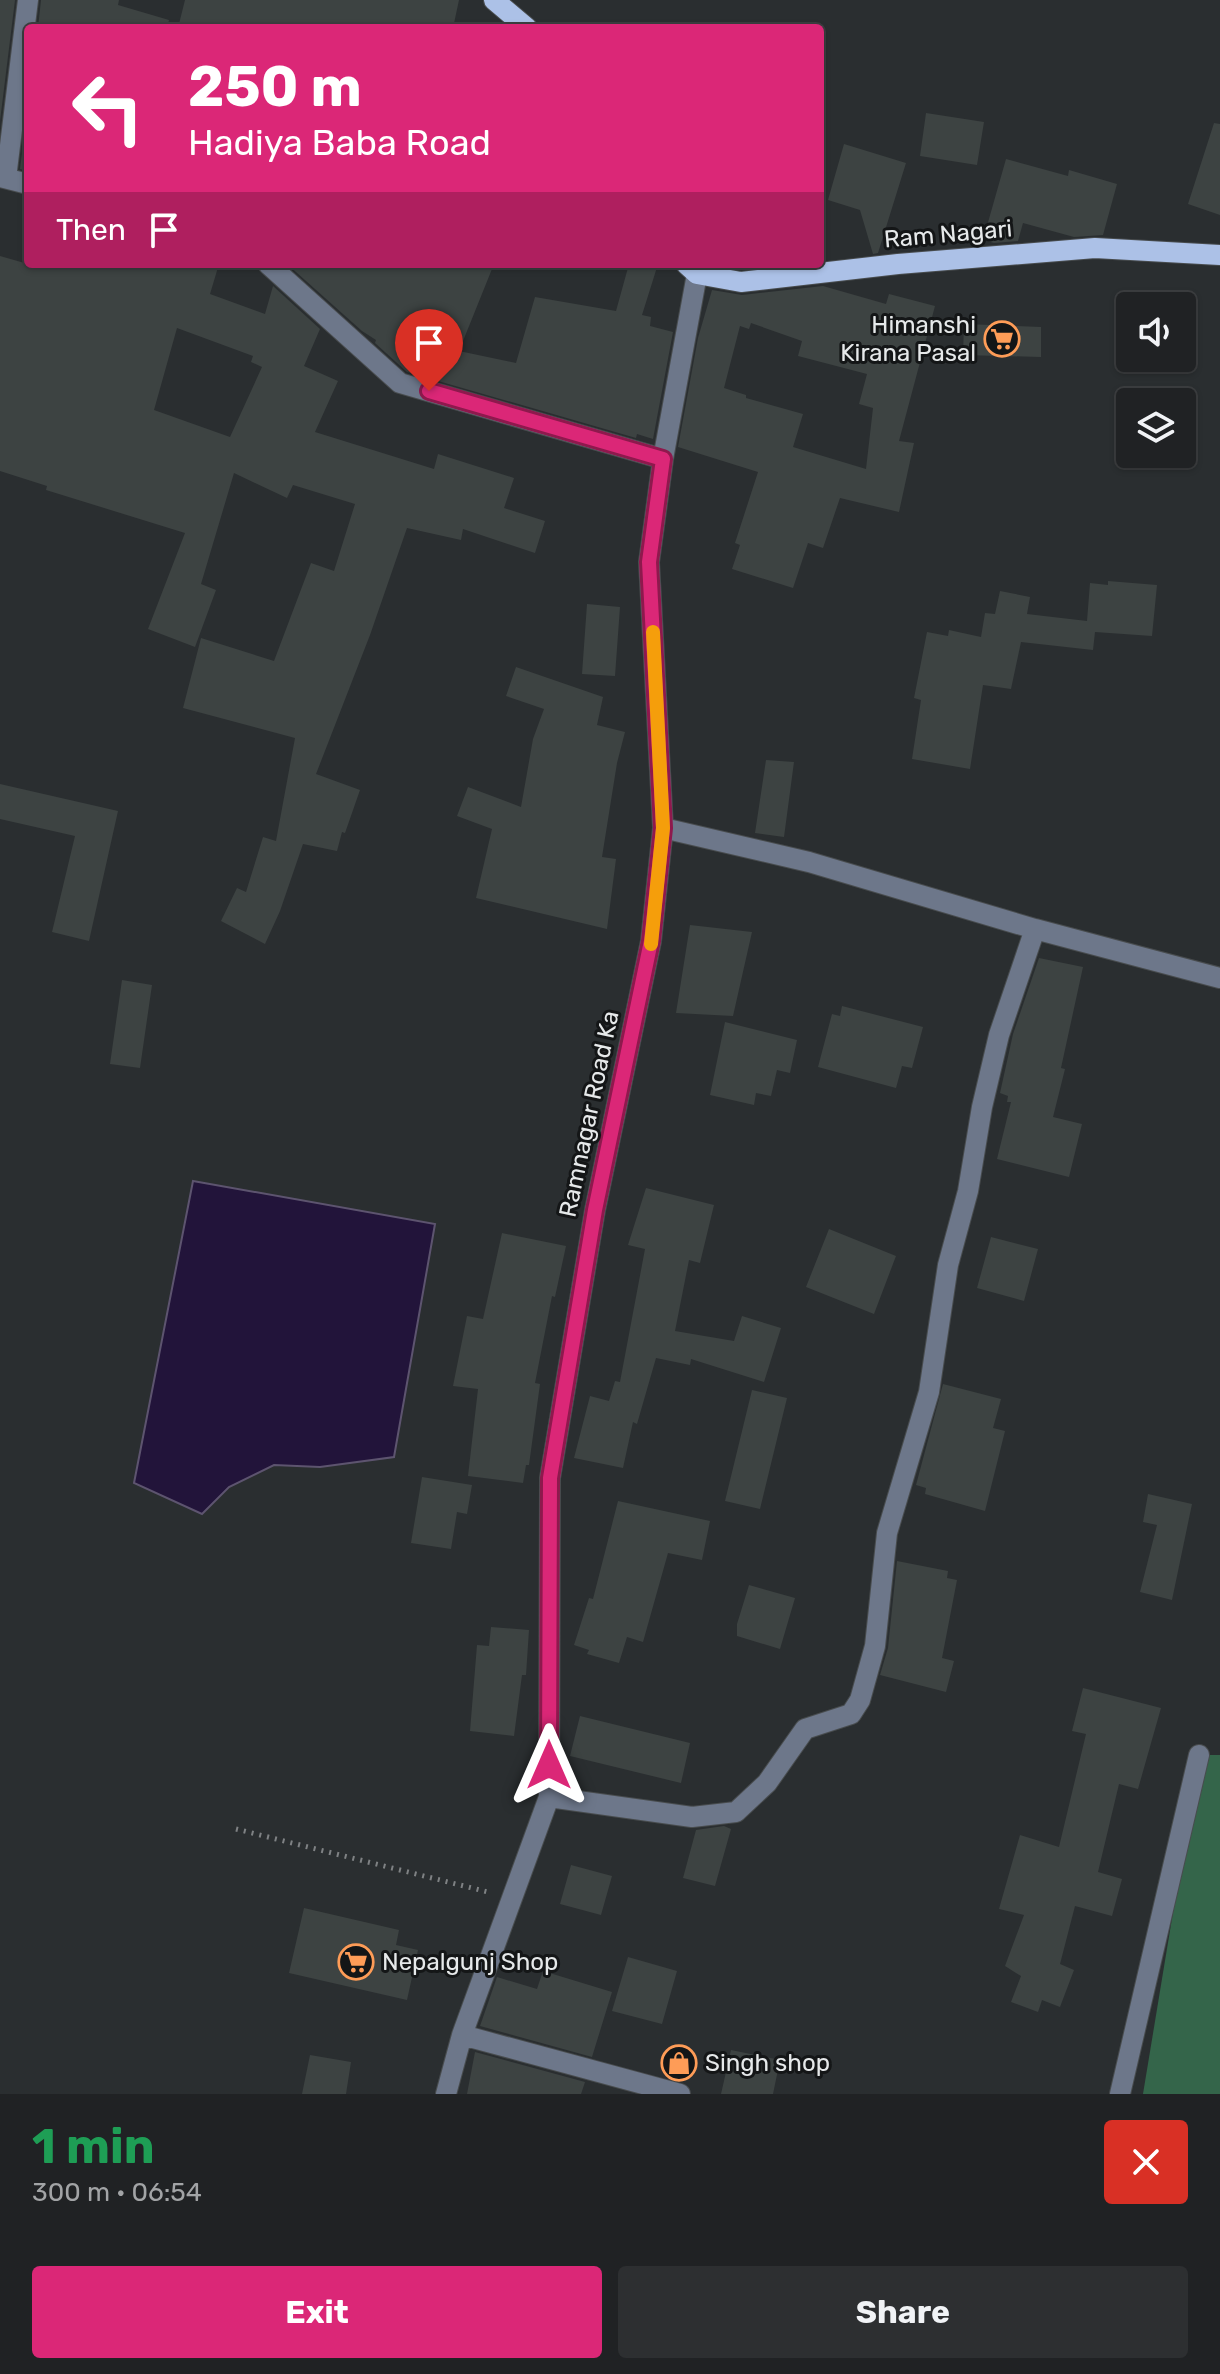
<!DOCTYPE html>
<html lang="en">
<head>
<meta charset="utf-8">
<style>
	:root { --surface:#202224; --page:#2d2f31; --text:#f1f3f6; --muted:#a2a4a6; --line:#3d3f41; --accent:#db2777 }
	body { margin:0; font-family:Rubik,sans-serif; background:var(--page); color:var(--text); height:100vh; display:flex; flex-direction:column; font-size:30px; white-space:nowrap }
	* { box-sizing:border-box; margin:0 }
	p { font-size:26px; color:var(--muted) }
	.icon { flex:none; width:44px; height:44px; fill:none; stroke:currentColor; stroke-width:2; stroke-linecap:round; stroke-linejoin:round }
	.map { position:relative; height:2094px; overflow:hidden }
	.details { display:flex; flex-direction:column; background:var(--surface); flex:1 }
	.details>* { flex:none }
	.guide { position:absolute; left:24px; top:24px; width:800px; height:244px; border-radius:8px; box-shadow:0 2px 6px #0004,0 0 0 2px var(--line); background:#db2777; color:#fff; overflow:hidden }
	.controls { position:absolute; left:1116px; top:292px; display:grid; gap:16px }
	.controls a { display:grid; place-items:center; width:80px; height:80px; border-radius:8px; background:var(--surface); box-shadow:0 2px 6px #0004,0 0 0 2px var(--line); font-size:40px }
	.pin { position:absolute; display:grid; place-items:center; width:68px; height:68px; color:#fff; margin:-82px -34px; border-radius:50% 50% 50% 0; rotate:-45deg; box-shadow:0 0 8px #0007 }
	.pin .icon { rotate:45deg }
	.me { position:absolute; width:88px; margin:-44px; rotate:0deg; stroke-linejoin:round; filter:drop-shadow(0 0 6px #0008) }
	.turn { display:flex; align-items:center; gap:28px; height:168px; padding:0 32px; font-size:36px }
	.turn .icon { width:104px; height:104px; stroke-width:2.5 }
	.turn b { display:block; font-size:56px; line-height:68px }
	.then { display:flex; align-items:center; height:76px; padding:0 32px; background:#0003; gap:16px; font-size:30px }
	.round { display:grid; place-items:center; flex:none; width:84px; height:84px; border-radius:8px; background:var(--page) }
	.summary { display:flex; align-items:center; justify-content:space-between; height:136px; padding:0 32px }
	h1 { font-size:48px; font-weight:700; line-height:60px; color:#1e9e55 }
	.action { display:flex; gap:16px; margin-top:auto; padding:16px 32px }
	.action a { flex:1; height:92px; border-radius:8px; background:var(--accent); color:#fff; font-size:32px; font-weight:700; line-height:92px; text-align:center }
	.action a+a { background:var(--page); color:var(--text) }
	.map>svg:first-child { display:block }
	.forest { fill:#34654a }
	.water { fill:#22143a; stroke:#5d546f; stroke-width:2 }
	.building { fill:#3d4342; fill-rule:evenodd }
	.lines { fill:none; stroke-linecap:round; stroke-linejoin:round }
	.minor-casing { stroke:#484c4e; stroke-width:22 }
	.major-casing { stroke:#484c4e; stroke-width:22 }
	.path { stroke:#7f8284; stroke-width:5; stroke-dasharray:2 6; stroke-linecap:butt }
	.minor { stroke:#6d778a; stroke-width:20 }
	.major { stroke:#acc1e7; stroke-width:20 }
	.route-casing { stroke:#8e194d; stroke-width:20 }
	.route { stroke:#db2777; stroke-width:14 }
	.slow { stroke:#f59e0b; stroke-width:14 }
	.labels { text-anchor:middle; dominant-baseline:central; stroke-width:6; stroke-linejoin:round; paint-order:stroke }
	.street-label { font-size:24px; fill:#e6e9ea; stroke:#141617 }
	.poi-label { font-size:24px; fill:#e6e9ea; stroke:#141617; text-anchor:start }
</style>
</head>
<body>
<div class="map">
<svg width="1220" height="2094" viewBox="0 0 1220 2094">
	<rect width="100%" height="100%" fill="#2a2e30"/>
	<path class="forest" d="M 1199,1755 L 1220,1755 L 1220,2094 L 1143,2094 Z"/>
	<path class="water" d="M 193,1181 L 435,1224 L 394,1457 L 320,1467 L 274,1465 L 229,1487 L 202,1514 L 134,1483 Z"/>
	<path class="building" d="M 0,0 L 15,0 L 0,121 Z
		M 41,0 L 119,0 L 118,5 L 169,20 L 167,28 L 38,28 Z
		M 185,0 L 459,0 L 453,28 L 178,28 Z
		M 28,106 L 28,171 L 20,169 Z
		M 926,113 L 984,122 L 977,165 L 920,156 Z
		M 1214,123 L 1220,124 L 1220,215 L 1188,204 Z
		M 844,144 L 906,163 L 878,253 L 873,254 L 860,210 L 828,200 Z
		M 1006,159 L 1068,176 L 1069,170 L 1117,184 L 1103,235 L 1074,237 L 1023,223 L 1018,241 L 994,243 L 983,240 Z
		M 0,256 L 28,264 L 219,264 L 210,294 L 265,314 L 273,286 L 320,329 L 304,366 L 338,381 L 315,432 L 434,469 L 438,454 L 514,478 L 504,508 L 545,521 L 535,553 L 463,529 L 461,540 L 407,528 L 370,635 L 316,774 L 360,790 L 345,833 L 342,832 L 337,851 L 303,844 L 280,911 L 265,944 L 221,921 L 237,888 L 246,892 L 263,837 L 276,841 L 295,738 L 183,708 L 201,638 L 274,661 L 311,563 L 334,571 L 355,504 L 293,485 L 287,498 L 234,473 L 201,584 L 216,590 L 195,647 L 148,629 L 185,533 L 46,490 L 47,486 L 0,471 ZM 177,328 L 253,356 L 251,362 L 262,367 L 230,437 L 154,410 Z
		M 287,264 L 494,264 L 459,351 L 516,363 L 535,297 L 616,311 L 629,264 L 658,264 L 642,315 L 651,317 L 650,326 L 673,332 L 653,439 L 637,434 L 636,438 L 407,372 L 375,343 L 376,340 L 362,331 Z
		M 823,286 L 886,304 L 889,294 L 935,306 L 899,441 L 914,443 L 899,512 L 840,498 L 823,548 L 808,543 L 793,588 L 732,569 L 740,545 L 735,543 L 758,472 L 678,447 L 698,338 L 712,290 L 742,295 ZM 751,323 L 802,341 L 798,356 L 867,374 L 859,404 L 873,408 L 866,469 L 793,447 L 803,414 L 746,398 L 746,395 L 724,388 L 740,326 L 749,329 Z
		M 964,324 L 1041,327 L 1041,357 L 963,355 Z
		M 1108,581 L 1157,585 L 1152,636 L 1095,632 L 1093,650 L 1021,642 L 1011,689 L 983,685 L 970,769 L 912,759 L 921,700 L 914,698 L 927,632 L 948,636 L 949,630 L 981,637 L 985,613 L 995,614 L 1000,591 L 1030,597 L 1027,614 L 1087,621 L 1090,583 L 1108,585 Z
		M 587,604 L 620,607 L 615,676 L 582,674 Z
		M 516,667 L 603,697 L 597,725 L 625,732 L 617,763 L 602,857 L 616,859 L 607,929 L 476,898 L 492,829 L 457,816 L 468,787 L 521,807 L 533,739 L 544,709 L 506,696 Z
		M 766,760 L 794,762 L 784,837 L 755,833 Z
		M 0,784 L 118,811 L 89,941 L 52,932 L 75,836 L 0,819 Z
		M 690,925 L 752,932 L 733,1016 L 676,1013 Z
		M 1039,958 L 1083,967 L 1061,1068 L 1065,1069 L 1053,1117 L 1082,1124 L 1069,1177 L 997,1159 L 1011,1102 L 1007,1102 L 1008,1096 L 1000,1093 L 1013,1034 Z
		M 122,980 L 152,985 L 140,1068 L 110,1064 Z
		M 842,1006 L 923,1027 L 912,1068 L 902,1066 L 896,1088 L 818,1067 L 832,1014 L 840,1016 Z
		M 725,1022 L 797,1040 L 790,1073 L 777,1070 L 771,1096 L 756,1093 L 754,1105 L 710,1095 Z
		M 646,1188 L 714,1205 L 700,1263 L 689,1260 L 675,1331 L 734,1341 L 742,1316 L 781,1328 L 764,1382 L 691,1359 L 690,1365 L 656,1358 L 637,1424 L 633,1422 L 623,1468 L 574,1458 L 590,1396 L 609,1401 L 615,1381 L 620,1382 L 645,1249 L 628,1245 Z
		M 829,1229 L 896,1256 L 874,1314 L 806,1287 Z
		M 502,1233 L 566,1246 L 555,1297 L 552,1296 L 535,1383 L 540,1384 L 529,1465 L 526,1465 L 523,1483 L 468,1476 L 478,1389 L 453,1386 L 467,1316 L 483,1319 Z
		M 991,1237 L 1038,1249 L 1024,1301 L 977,1288 Z
		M 943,1384 L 1001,1399 L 993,1428 L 1005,1431 L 985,1511 L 925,1494 L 926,1488 L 916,1485 Z
		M 752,1390 L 787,1398 L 760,1509 L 725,1501 Z
		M 422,1477 L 472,1485 L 467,1514 L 457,1512 L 451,1549 L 411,1543 Z
		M 1148,1494 L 1192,1504 L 1172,1600 L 1140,1592 L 1157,1525 L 1143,1522 Z
		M 618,1501 L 710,1521 L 702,1560 L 668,1553 L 643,1642 L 627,1637 L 619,1663 L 587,1654 L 589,1650 L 574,1645 L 589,1598 L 593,1599 Z
		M 897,1561 L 948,1571 L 947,1578 L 957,1580 L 942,1658 L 954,1661 L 946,1692 L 880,1675 L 888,1648 Z
		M 749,1585 L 795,1598 L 780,1649 L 737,1636 L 737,1624 Z
		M 491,1627 L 529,1630 L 526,1675 L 522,1675 L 514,1736 L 470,1731 L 477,1645 L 489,1646 Z
		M 1083,1688 L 1161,1708 L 1138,1789 L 1119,1784 L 1098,1872 L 1122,1879 L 1112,1916 L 1075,1906 L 1060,1964 L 1074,1970 L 1060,2007 L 1042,2000 L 1038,2012 L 1011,2002 L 1021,1976 L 1005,1966 L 1024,1915 L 999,1909 L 1020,1835 L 1059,1847 L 1086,1734 L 1072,1731 Z
		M 580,1716 L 690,1743 L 681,1783 L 570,1756 Z
		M 724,1826 L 731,1829 L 715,1886 L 683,1878 L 696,1830 Z
		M 571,1865 L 612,1876 L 601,1915 L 560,1904 Z
		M 304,1908 L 399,1930 L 396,1945 L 418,1950 L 407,2000 L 289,1973 Z
		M 628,1957 L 677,1971 L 662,2024 L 612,2011 Z
		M 543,1971 L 612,1992 L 592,2057 L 480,2026 L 497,1977 L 537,1989 Z
		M 731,2050 L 780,2060 L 773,2094 L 721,2094 Z
		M 475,2052 L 585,2082 L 581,2094 L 467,2094 Z
		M 310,2055 L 351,2062 L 346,2094 L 302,2094 Z"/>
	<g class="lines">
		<defs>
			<path id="minor" d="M 0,177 L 28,184
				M 6,178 L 28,0
				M 268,264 L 400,383 L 663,459
				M 1035,929 L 1220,978
				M 549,1797 L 692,1817 L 736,1812 L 767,1783 L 805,1729 L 851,1714 L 860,1700 L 875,1646 L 887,1533 L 929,1392 L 948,1265 L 968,1191 L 982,1107 L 999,1035 L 1035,929 L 809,862 L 663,828
				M 462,2035 L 680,2094
				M 446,2094 L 462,2035 L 549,1797 L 550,1478 L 595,1210 L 651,941 L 663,828 L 649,562 L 663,459 L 697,274
				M 1120,2094 L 1199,1755"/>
			<path id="major" d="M 494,0 L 527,28
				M 686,264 L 697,274 L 741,282 L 898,264 L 1095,248 L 1220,255"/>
		</defs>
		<use href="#minor" class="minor-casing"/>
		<use href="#major" class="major-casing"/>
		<path class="path" d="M 236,1829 L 488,1892"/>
		<use href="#minor" class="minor"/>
		<use href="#major" class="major"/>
	</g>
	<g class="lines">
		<defs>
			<path id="route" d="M 429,391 L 663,459 L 649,562 L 663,828 L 651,941 L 595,1210 L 550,1478 L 549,1765"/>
		</defs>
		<use href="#route" class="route-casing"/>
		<use href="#route" class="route"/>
		<path class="slow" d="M 651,944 L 663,828 L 653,632"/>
	</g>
	<defs>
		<symbol id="supermarket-ring" viewBox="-11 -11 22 22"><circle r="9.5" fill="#141617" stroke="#fe9c57" stroke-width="1.5"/><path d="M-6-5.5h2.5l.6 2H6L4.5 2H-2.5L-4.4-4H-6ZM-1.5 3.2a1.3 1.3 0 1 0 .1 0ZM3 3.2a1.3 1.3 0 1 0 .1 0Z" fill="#fe9c57"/></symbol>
		<symbol id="shop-ring" viewBox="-11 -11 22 22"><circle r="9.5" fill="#141617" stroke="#fe9c57" stroke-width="1.5"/><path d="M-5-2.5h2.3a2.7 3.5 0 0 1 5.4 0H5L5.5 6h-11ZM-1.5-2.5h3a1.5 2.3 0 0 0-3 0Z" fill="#fe9c57"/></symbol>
	</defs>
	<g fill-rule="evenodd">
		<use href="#supermarket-ring" x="982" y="319" width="40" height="40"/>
		<use href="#supermarket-ring" x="336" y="1942" width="40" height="40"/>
		<use href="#shop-ring" x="659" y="2043" width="40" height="40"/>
	</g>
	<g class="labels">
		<g class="street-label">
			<text transform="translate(948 234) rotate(-5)">Ram Nagari</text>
			<text transform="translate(589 1114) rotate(-78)">Ramnagar Road Ka</text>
		</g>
		<g class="poi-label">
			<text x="976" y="325" text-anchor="end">Himanshi<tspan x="976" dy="28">Kirana Pasal</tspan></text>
			<text x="382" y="1962">Nepalgunj Shop</text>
			<text x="705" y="2063">Singh shop</text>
		</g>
	</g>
</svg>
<div class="controls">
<a><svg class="icon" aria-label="sound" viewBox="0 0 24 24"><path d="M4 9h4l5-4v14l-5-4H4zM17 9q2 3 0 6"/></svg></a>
<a><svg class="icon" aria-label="layers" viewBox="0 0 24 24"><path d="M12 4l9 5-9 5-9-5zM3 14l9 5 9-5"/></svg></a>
</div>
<div class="pin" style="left:429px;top:391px;background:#d93025"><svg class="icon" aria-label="arrive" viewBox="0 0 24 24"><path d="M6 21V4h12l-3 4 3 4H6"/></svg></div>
<svg class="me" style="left:549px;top:1765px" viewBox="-20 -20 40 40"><path d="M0-17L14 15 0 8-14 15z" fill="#db2777" stroke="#fff" stroke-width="4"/></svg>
<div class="guide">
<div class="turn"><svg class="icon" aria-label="left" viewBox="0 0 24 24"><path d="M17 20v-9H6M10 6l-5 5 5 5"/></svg><div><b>250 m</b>Hadiya Baba Road</div></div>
<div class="then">Then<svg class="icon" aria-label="arrive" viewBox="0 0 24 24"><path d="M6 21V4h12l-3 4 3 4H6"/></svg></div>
</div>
</div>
<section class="details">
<div class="summary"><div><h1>1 min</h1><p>300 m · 06:54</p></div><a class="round" style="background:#d93025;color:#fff"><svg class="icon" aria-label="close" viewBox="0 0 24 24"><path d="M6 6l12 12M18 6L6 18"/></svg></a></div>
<div class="action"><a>Exit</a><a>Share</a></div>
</section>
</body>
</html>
